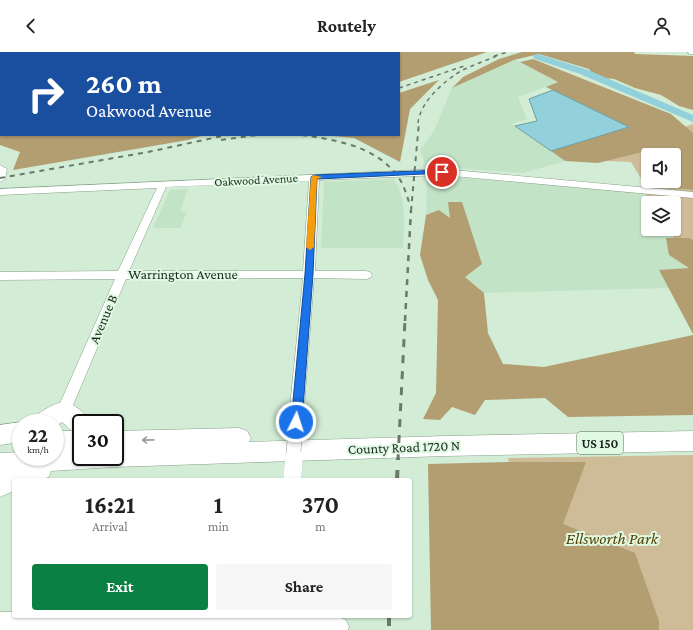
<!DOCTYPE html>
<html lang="en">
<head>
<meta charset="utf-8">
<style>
	:root { --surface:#fff; --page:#f6f6f6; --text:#222; --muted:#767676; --accent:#0b8043 }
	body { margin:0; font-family:"Crimson Pro",serif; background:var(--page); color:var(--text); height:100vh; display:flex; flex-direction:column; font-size:15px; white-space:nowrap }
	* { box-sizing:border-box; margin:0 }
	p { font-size:13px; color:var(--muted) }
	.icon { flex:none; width:22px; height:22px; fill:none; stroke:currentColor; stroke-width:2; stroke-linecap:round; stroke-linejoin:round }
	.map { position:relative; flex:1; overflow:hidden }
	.sheet { position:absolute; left:12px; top:426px; width:400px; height:140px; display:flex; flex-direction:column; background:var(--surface); border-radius:4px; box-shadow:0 1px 3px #0004 }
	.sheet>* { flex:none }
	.guide { position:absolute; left:0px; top:0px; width:400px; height:84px; box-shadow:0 1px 3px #0004; background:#1a4fa0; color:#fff; overflow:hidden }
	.fabs { position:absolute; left:641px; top:96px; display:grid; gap:8px }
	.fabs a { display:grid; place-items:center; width:40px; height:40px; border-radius:4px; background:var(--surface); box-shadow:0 1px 3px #0004; font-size:20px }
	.speed { position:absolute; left:12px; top:362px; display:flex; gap:8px; font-size:20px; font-weight:700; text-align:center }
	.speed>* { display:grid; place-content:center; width:52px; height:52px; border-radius:50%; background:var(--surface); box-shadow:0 1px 3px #0004; line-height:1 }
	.speed small { font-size:10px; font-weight:400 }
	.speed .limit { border:2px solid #111; border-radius:6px; background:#fff; color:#111 }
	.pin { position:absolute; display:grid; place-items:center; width:34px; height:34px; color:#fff; margin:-17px; border:2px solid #fff; border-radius:50%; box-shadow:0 1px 4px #0007 }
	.me { position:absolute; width:44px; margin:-22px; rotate:4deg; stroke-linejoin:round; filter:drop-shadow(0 0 3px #0008) }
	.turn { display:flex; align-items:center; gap:14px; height:84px; padding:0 20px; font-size:18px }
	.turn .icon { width:52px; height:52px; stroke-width:2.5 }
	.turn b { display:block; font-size:28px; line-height:34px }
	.eta { display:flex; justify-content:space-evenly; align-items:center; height:68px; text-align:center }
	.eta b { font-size:24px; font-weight:700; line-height:28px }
	.primary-button { display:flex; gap:8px; margin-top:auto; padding:8px 20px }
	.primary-button a { flex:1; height:46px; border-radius:4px; background:var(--accent); color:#fff; font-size:16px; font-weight:700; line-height:46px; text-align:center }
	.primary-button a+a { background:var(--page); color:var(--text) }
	header { display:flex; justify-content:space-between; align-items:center; height:52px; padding:0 20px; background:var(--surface); font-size:18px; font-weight:700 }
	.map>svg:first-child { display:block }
	.built { fill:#c3e3c7 }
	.green { fill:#cebc98; fill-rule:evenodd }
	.forest { fill:#b39e71 }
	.water { fill:#92d0dc; stroke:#6f9ea3 }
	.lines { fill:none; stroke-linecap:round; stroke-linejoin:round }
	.river { fill:#92d0dc; fill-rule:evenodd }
	.minor-casing { stroke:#87a08a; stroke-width:1 }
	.tertiary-casing { stroke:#87a08a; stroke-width:1 }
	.primary-casing { stroke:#87a08a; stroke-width:1 }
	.minor { fill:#fff; fill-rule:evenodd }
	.tertiary { fill:#fff; fill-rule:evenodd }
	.primary { fill:#fff; fill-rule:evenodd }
	.rail-far4 { stroke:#69796a; stroke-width:1.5; stroke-dasharray:4 4; stroke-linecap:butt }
	.rail-far3 { stroke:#69796a; stroke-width:2; stroke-dasharray:5 5; stroke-linecap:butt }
	.rail-far2 { stroke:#69796a; stroke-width:2.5; stroke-dasharray:6 6; stroke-linecap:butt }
	.rail-far1 { stroke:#69796a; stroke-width:3; stroke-dasharray:8 8; stroke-linecap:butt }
	.rail { stroke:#69796a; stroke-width:4; stroke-dasharray:10 10; stroke-linecap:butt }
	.minor-bridge-far1-casing { stroke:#87a08a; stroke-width:15; stroke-linecap:butt }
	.minor-bridge-casing { stroke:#87a08a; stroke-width:18; stroke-linecap:butt }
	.minor-bridge-far1 { stroke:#fff; stroke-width:14 }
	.minor-bridge { stroke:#fff; stroke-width:18 }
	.oneway { stroke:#9a9e9a }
	.route { fill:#1a73e8; stroke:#114b97 }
	.slow { fill:#f59e0b }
	.labels { text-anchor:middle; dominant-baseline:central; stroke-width:4; stroke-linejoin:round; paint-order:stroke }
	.far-street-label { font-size:12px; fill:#1e281f; stroke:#dff9e2 }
	.shield { fill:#dff9e2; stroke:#58675a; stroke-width:1 }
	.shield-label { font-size:13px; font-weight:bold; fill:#1e281f }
	.street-label { font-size:14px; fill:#1e281f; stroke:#dff9e2 }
	.near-park-label { font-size:17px; font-style:italic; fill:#563f03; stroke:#dff9e2 }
</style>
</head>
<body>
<header><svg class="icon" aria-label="back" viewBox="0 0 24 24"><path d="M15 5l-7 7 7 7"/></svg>Routely<svg class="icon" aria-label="person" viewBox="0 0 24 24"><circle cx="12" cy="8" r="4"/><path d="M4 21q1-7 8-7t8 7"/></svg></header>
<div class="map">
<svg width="693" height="578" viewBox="0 0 693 578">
	<rect width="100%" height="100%" fill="#d2ecd5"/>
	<path class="built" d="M 514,7 L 558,30 L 518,45 L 527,67 L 512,72 L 565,109 L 523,121 L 426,114 L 420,98 L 434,79 L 452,36 Z
		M 436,124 L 647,141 L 645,145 L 649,151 L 648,151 L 648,177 L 668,177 L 674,186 L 667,186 L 690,217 L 659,218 L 669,236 L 484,241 L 465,225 L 450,166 L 439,158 L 426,163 L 427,125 Z
		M 394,127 L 400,139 L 403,151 L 404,173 L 403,196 L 321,196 L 324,130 Z
		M 188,137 L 180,159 L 187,160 L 180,176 L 153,176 L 170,138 Z"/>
	<path class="green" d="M 693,72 L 693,212 L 668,177 L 674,177 L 674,151 L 649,151 L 645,145 L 648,138 L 631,110 L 586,108 ZM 648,103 L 674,103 L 674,129 L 648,129 Z
		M 693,403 L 693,578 L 659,578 L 659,570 L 549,573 L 508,406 Z"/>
	<path class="forest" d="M 53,0 L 487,0 L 399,30 L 399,1 L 51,1 Z
		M 522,0 L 634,0 L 635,2 L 693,4 L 693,58 L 679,54 L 661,43 L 635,36 L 614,27 L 594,25 L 589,17 L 539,2 L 514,8 L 452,36 L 463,25 L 499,7 Z
		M 533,7 L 671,62 L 693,81 L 693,138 L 660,134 L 661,129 L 674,129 L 674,103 L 648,103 L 648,107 L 642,100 L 598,111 L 565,109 L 551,99 L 629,75 L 546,35 L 558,30 L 520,10 Z
		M 0,27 L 1,83 L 205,83 L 188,88 L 13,118 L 20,100 L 0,93 Z
		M 439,28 L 410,57 L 400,110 L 354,86 L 322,83 L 399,83 L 399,41 Z
		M 448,150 L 462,150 L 482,212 L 465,225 L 484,241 L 488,281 L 503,312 L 544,315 L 693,283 L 693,363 L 568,365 L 545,346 L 485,348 L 475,363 L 452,355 L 440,368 L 423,367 L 436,341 L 438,248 L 428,228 L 420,203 L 426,163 L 439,158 L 450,166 Z
		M 666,186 L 689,186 L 693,188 L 693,282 L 659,218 L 689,216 L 669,203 Z
		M 508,410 L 586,410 L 563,472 L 635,501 L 659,569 L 659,578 L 431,578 L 428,412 Z"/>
	<path class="water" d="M 553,38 L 629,75 L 551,99 L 515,74 L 537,69 L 529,47 Z"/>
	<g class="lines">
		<path class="river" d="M 35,0 L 46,0 L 34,1 Z
			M 538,2 L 588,18 L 693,63 L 693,70 L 580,22 L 535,7 L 533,5 L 535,3 Z
			M 0,16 L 1,16 L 1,22 L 0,22 Z"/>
		<defs>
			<path id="minor" d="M 0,113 L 7,117 L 5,127 L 0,130 Z
				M 442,117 L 693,140 L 693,146 L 442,123 L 319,128 L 315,219 L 366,219 L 370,220 L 372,223 L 370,226 L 366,227 L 314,226 L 304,355 L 302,359 L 297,361 L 292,359 L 290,355 L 303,226 L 126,227 L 71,358 L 69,362 L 64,364 L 59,362 L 57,358 L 115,227 L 0,228 L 0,220 L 118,219 L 157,136 L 0,143 L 0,137 ZM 309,129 L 303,219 L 129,219 L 166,135 Z
				M 0,560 L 14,560 L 14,564 L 318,564 L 339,565 L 346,568 L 349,575 L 348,578 L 0,578 Z"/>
			<path id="tertiary" d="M 688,0 L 693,0 L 693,2 L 689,2 Z"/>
			<path id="primary" d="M 64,349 C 74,352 86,361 91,371 L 81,371 L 81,405 L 115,405 L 115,379 L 239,376 L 247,379 L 251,386 L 249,390 L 445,384 L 693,379 L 693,399 L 445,404 L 114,415 L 51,419 L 49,425 L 39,428 L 14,428 L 14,439 L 0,445 L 0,401 L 21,400 L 21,405 L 55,405 L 55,379 L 72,379 L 62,370 L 55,375 L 55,371 L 31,371 C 36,360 52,353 64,349 Z
				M 21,370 L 23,371 L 21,371 L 21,390 L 0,393 L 0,373 Z"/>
		</defs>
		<use href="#minor" class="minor-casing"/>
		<use href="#tertiary" class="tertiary-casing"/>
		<use href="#primary" class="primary-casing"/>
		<use href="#minor" class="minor"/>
		<use href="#tertiary" class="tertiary"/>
		<use href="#primary" class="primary"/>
		<path class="rail-far4" d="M 494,4 L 508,0
			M 399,36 L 464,14
			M 418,71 C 420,50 444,29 461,19 C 473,13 487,8 499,3"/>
		<path class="rail-far3" d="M 302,83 C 339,88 384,96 403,133 C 405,138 407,144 409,150
			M 221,88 L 257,83
			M 0,126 L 148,100 L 227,83
			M 411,159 L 419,70"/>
		<path class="rail-far2" d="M 405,269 L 411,158"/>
		<path class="rail-far1" d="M 398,407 L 405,268"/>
		<path class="rail" d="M 397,428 L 398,406
			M 389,564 L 389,578"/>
		<defs>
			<path id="minor-bridge-far1" d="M 293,407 L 297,355"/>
			<path id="minor-bridge" d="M 292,428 L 294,406"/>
		</defs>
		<use href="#minor-bridge-far1" class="minor-bridge-far1-casing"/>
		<use href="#minor-bridge" class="minor-bridge-casing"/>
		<use href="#minor-bridge-far1" class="minor-bridge-far1"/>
		<use href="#minor-bridge" class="minor-bridge"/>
	</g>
	<defs><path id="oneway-shaft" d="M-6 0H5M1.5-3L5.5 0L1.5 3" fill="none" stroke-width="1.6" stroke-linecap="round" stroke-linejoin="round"/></defs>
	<use class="oneway" href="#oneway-shaft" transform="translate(148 388) rotate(179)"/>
	<path class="route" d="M 442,118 L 446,120 L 445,121 L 317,127 L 313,222 L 302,370 L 300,373 L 296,374 L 293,373 L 291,370 L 305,222 L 311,125 L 314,123 Z"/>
	<path class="slow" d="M 314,123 L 322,125 L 317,127 L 314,195 L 310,198 L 306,195 L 311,125 Z"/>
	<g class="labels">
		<g class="far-street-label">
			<text transform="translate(256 128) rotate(-3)">Oakwood Avenue</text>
		</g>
		<rect class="shield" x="577" y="380" width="46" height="22" rx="3"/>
		<g class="shield-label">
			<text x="600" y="391">US 150</text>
		</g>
		<g class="street-label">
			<text x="183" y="222">Warrington Avenue</text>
			<text transform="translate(103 267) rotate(-67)">Avenue B</text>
			<text transform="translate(404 395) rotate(-2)">County Road 1720 N</text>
		</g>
		<g class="near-park-label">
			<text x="612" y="486">Ellsworth Park</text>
		</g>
	</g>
</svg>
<div class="fabs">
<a><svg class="icon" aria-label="sound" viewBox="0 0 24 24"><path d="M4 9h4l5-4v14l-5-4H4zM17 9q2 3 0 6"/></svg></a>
<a><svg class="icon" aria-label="layers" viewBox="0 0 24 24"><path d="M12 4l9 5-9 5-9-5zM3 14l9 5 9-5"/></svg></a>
</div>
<div class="speed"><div>22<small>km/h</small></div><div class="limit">30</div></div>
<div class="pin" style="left:442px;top:120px;background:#d93025"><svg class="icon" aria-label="arrive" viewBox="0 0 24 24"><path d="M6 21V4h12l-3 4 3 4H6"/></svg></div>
<svg class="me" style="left:296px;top:370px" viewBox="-20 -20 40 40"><circle r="17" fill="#1a73e8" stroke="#fff" stroke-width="3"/><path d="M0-11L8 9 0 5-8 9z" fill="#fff"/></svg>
<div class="guide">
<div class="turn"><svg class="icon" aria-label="right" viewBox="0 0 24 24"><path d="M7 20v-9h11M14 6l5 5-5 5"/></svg><div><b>260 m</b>Oakwood Avenue</div></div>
</div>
<section class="sheet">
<div class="eta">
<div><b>16:21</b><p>Arrival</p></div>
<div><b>1</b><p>min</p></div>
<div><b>370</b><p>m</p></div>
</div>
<div class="primary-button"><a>Exit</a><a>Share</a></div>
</section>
</div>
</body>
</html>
